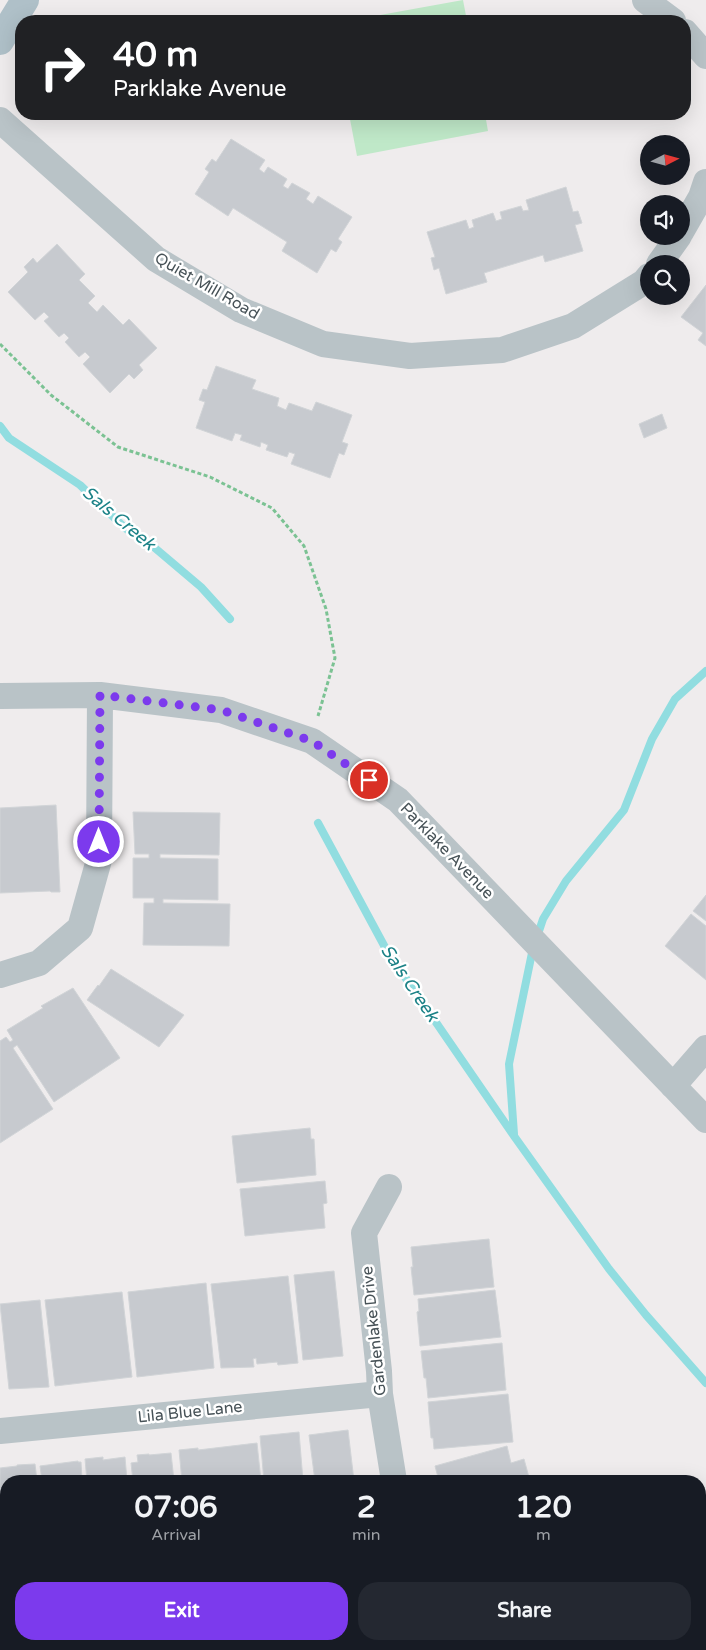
<!DOCTYPE html>
<html lang="en">
<head>
<meta charset="utf-8">
<style>
	:root { --surface:#171b24; --page:#242831; --text:#f1f3f6; --muted:#9ea1a6; --accent:#7c3aed }
	body { margin:0; font-family:"Varela Round",sans-serif; background:var(--page); color:var(--text); height:100vh; display:flex; flex-direction:column; font-size:19px; white-space:nowrap }
	* { box-sizing:border-box; margin:0 }
	p { font-size:16px; color:var(--muted) }
	.icon { flex:none; width:28px; height:28px; fill:none; stroke:currentColor; stroke-width:2; stroke-linecap:round; stroke-linejoin:round }
	.map { position:relative; flex:1; overflow:hidden }
	.side { position:absolute; left:0px; top:1475px; width:706px; height:175px; display:flex; flex-direction:column; background:var(--surface); border-radius:20px 20px 0 0; box-shadow:0 5px 20px #0002 }
	.side>* { flex:none }
	.banner { position:absolute; left:15px; top:15px; width:676px; height:105px; border-radius:20px; box-shadow:0 5px 20px #0002; background:#202124; color:#fff; overflow:hidden }
	.needle { width:32px; rotate:84deg }
	.fabs { position:absolute; left:640px; top:135px; display:grid; gap:10px }
	.fabs a { display:grid; place-items:center; width:50px; height:50px; border-radius:50%; background:var(--surface); box-shadow:0 5px 20px #0002; font-size:25px }
	.pin { position:absolute; display:grid; place-items:center; width:42px; height:42px; color:#fff; margin:-21px; border:2px solid #fff; border-radius:50%; box-shadow:0 1px 5px #0007 }
	.me { position:absolute; width:55px; margin:-28px; rotate:0deg; stroke-linejoin:round; filter:drop-shadow(0 0 4px #0008) }
	.turn { display:flex; align-items:center; gap:18px; height:105px; padding:0 15px; font-size:22px }
	.turn .icon { width:65px; height:65px; stroke-width:2.5 }
	.turn b { display:block; font-size:35px; line-height:42px }
	.eta { display:flex; justify-content:space-evenly; align-items:center; height:85px; text-align:center }
	.eta b { font-size:30px; font-weight:700; line-height:35px }
	.primary-button { display:flex; gap:10px; margin-top:auto; padding:10px 15px }
	.primary-button a { flex:1; height:58px; border-radius:20px; background:var(--accent); color:#fff; font-size:20px; font-weight:700; line-height:58px; text-align:center }
	.primary-button a+a { background:var(--page); color:var(--text) }
	.map>svg:first-child { display:block }
	.green { fill:#bfe8c8 }
	.lines { fill:none; stroke-linecap:round; stroke-linejoin:round }
	.stream { stroke:#91dde0; stroke-width:8 }
	.building { fill:#c7cacf; stroke:#d1d4d7 }
	.path { stroke:#7bc293; stroke-width:3; stroke-dasharray:4 2.5; stroke-linecap:butt }
	.minor { stroke:#b9c3c7; stroke-width:26 }
	.major { stroke:#afc0c8; stroke-width:28 }
	.route { stroke:#7c3aed; stroke-width:9; stroke-dasharray:0 16.2 }
	.labels { text-anchor:middle; dominant-baseline:central; stroke-width:5; stroke-linejoin:round; paint-order:stroke }
	.street-label { font-size:16px; fill:#475257; stroke:#fff }
	.water-label { font-size:18px; font-style:italic; fill:#1c8287; stroke:#fff }
</style>
</head>
<body>
<div class="map">
<svg width="706" height="1650" viewBox="0 0 706 1650">
	<rect width="100%" height="100%" fill="#efeced"/>
	<path class="green" d="M 463,0 L 467,21 L 347,21 Z
		M 349,114 L 485,114 L 488,131 L 357,156 Z"/>
	<g class="lines">
		<path class="stream" d="M 0,426 L 9,438 L 80,485 L 125,528 L 149,543 L 201,587 L 230,619
			M 318,823 L 387,951 L 514,1136 L 609,1269 L 646,1315 L 706,1383
			M 537,937 L 543,919 L 566,881 L 624,810 L 652,739 L 675,699 L 706,671
			M 514,1134 L 509,1064 L 533,948
			M 700,1571 L 706,1568"/>
	</g>
	<path class="building" d="M 231,139 L 265,160 L 259,169 L 264,173 L 268,167 L 287,179 L 283,186 L 288,189 L 292,183 L 310,193 L 306,199 L 313,204 L 318,196 L 352,217 L 338,239 L 342,242 L 336,252 L 331,249 L 317,273 L 282,251 L 287,242 L 233,208 L 228,216 L 195,194 L 209,172 L 205,169 L 212,159 L 216,162 Z
		M 566,187 L 573,212 L 578,211 L 582,223 L 575,225 L 583,251 L 545,262 L 543,255 L 484,273 L 487,282 L 446,294 L 439,268 L 434,270 L 431,258 L 435,257 L 427,232 L 466,220 L 469,229 L 474,227 L 472,220 L 493,213 L 496,221 L 502,219 L 500,212 L 521,206 L 523,211 L 529,210 L 526,200 Z
		M 57,244 L 85,274 L 79,280 L 95,296 L 88,303 L 97,312 L 103,305 L 123,325 L 129,319 L 157,348 L 139,365 L 143,370 L 134,379 L 129,374 L 110,393 L 83,364 L 90,357 L 85,352 L 79,357 L 65,342 L 69,338 L 64,333 L 59,337 L 44,321 L 49,317 L 44,312 L 35,320 L 8,292 L 28,272 L 24,267 L 33,258 L 37,263 Z
		M 706,285 L 706,346 L 698,340 L 703,333 L 681,317 Z
		M 216,366 L 256,380 L 252,389 L 279,398 L 277,406 L 286,410 L 289,403 L 312,411 L 316,402 L 352,415 L 342,442 L 348,444 L 344,455 L 339,453 L 330,478 L 291,464 L 295,454 L 289,452 L 287,457 L 266,450 L 268,445 L 261,442 L 260,447 L 240,440 L 242,435 L 235,433 L 232,441 L 196,428 L 205,402 L 199,400 L 203,389 L 207,390 Z
		M 662,414 L 667,428 L 644,438 L 639,424 Z
		M 56,805 L 60,892 L 51,892 L 50,891 L 0,893 L 0,808 Z
		M 133,812 L 220,813 L 219,855 L 160,854 L 160,858 L 218,859 L 218,900 L 163,899 L 163,903 L 230,904 L 229,946 L 143,945 L 144,903 L 154,903 L 154,898 L 133,898 L 133,858 L 149,858 L 149,854 L 135,854 Z
		M 706,895 L 706,921 L 693,911 Z
		M 691,914 L 706,926 L 706,980 L 665,946 Z
		M 111,969 L 184,1015 L 159,1047 L 87,1000 L 98,985 L 99,986 Z
		M 73,988 L 120,1058 L 54,1102 L 17,1045 L 13,1048 L 53,1109 L 0,1143 L 0,1041 L 6,1037 L 10,1042 L 13,1040 L 7,1030 L 43,1008 L 41,1006 Z
		M 310,1128 L 311,1139 L 314,1139 L 316,1175 L 237,1183 L 232,1136 Z
		M 325,1181 L 327,1203 L 323,1204 L 325,1228 L 245,1236 L 240,1189 Z
		M 489,1239 L 494,1287 L 414,1295 L 411,1267 L 413,1267 L 411,1247 Z
		M 334,1271 L 343,1356 L 303,1360 L 294,1275 Z
		M 288,1276 L 298,1363 L 278,1365 L 277,1362 L 257,1364 L 256,1358 L 253,1359 L 254,1367 L 221,1368 L 211,1284 Z
		M 206,1283 L 214,1368 L 137,1377 L 128,1292 Z
		M 495,1290 L 501,1337 L 420,1346 L 417,1312 L 419,1311 L 418,1299 Z
		M 122,1292 L 132,1377 L 55,1386 L 45,1300 Z
		M 40,1300 L 49,1387 L 9,1389 L 0,1304 Z
		M 502,1343 L 506,1390 L 428,1398 L 426,1378 L 424,1378 L 421,1351 Z
		M 508,1394 L 513,1442 L 434,1449 L 433,1438 L 431,1438 L 428,1402 Z
		M 348,1430 L 354,1481 L 315,1481 L 309,1435 Z
		M 299,1432 L 303,1481 L 264,1481 L 260,1436 Z
		M 257,1443 L 261,1481 L 182,1481 L 179,1450 L 198,1448 L 198,1450 Z
		M 507,1446 L 511,1463 L 524,1459 L 530,1481 L 439,1481 L 435,1466 Z
		M 171,1453 L 174,1481 L 133,1481 L 131,1463 L 138,1462 L 137,1455 L 149,1454 L 149,1455 Z
		M 103,1457 L 103,1460 L 125,1457 L 127,1481 L 87,1481 L 85,1459 Z
		M 78,1461 L 78,1462 L 81,1462 L 82,1481 L 42,1481 L 40,1466 Z
		M 35,1464 L 37,1481 L 6,1481 L 6,1554 L 3,1554 L 2,1548 L 4,1548 L 0,1513 L 0,1468 L 17,1466 L 17,1465 Z
		M 6,1624 L 6,1644 L 41,1644 L 42,1650 L 0,1650 L 0,1625 Z
		M 161,1644 L 213,1644 L 205,1650 L 166,1650 Z
		M 342,1644 L 427,1644 L 430,1648 L 426,1650 L 338,1650 L 336,1647 Z
		M 530,1644 L 584,1644 L 578,1650 L 536,1650 Z"/>
	<g class="lines">
		<path class="path" d="M 0,344 L 51,395 L 118,447 L 210,477 L 272,508 L 304,546 L 326,609 L 335,658 L 318,716"/>
		<path class="minor" d="M 645,0 L 673,21
			M 685,32 L 706,56
			M 0,120 L 156,259 L 241,310 L 323,344 L 410,356 L 502,350 L 573,326 L 644,282 L 649,276
			M 681,232 L 701,197 L 706,182
			M 659,264 L 679,236
			M 0,696 L 100,695 L 221,710 L 312,741 L 398,800 L 706,1120
			M 0,975 L 39,963 L 80,928 L 99,860 L 100,695
			M 673,1086 L 706,1048
			M 389,1187 L 364,1233 L 379,1371 L 380,1394 L 394,1481
			M 0,1431 L 380,1394
			M 471,1644 L 476,1650"/>
		<path class="major" d="M 0,41 L 25,0"/>
	</g>
	<g class="lines">
		<path class="route" d="M 99,842 L 100,695 L 221,710 L 312,741 L 369,780"/>
	</g>
	<g class="labels">
		<g class="street-label">
			<text transform="translate(207 286) rotate(30)">Quiet Mill Road</text>
			<text transform="translate(447 851) rotate(46)">Parklake Avenue</text>
			<text transform="translate(374 1331) rotate(-96)">Gardenlake Drive</text>
			<text transform="translate(190 1412) rotate(-6)">Lila Blue Lane</text>
		</g>
		<g class="water-label">
			<text transform="translate(119 518) rotate(40)">Sals Creek</text>
			<text transform="translate(410 983) rotate(56)">Sals Creek</text>
		</g>
	</g>
</svg>
<div class="fabs">
<a><svg class="needle" viewBox="-14 -14 28 28"><path d="M0-13l5 13h-10z" fill="#e53935"/><path d="M0 13l5-13h-10z" fill="#9ea1a6"/></svg></a>
<a><svg class="icon" aria-label="sound" viewBox="0 0 24 24"><path d="M4 9h4l5-4v14l-5-4H4zM17 9q2 3 0 6"/></svg></a>
<a><svg class="icon" aria-label="search" viewBox="0 0 24 24"><circle cx="10" cy="10" r="6"/><path d="M15 15l6 6"/></svg></a>
</div>
<div class="pin" style="left:369px;top:780px;background:#d93025"><svg class="icon" aria-label="arrive" viewBox="0 0 24 24"><path d="M6 21V4h12l-3 4 3 4H6"/></svg></div>
<svg class="me" style="left:99px;top:842px" viewBox="-20 -20 40 40"><circle r="17" fill="#7c3aed" stroke="#fff" stroke-width="3"/><path d="M0-11L8 9 0 5-8 9z" fill="#fff"/></svg>
<div class="banner">
<div class="turn"><svg class="icon" aria-label="right" viewBox="0 0 24 24"><path d="M7 20v-9h11M14 6l5 5-5 5"/></svg><div><b>40 m</b>Parklake Avenue</div></div>
</div>
<section class="side">
<div class="eta">
<div><b>07:06</b><p>Arrival</p></div>
<div><b>2</b><p>min</p></div>
<div><b>120</b><p>m</p></div>
</div>
<div class="primary-button"><a>Exit</a><a>Share</a></div>
</section>
</div>
</body>
</html>
